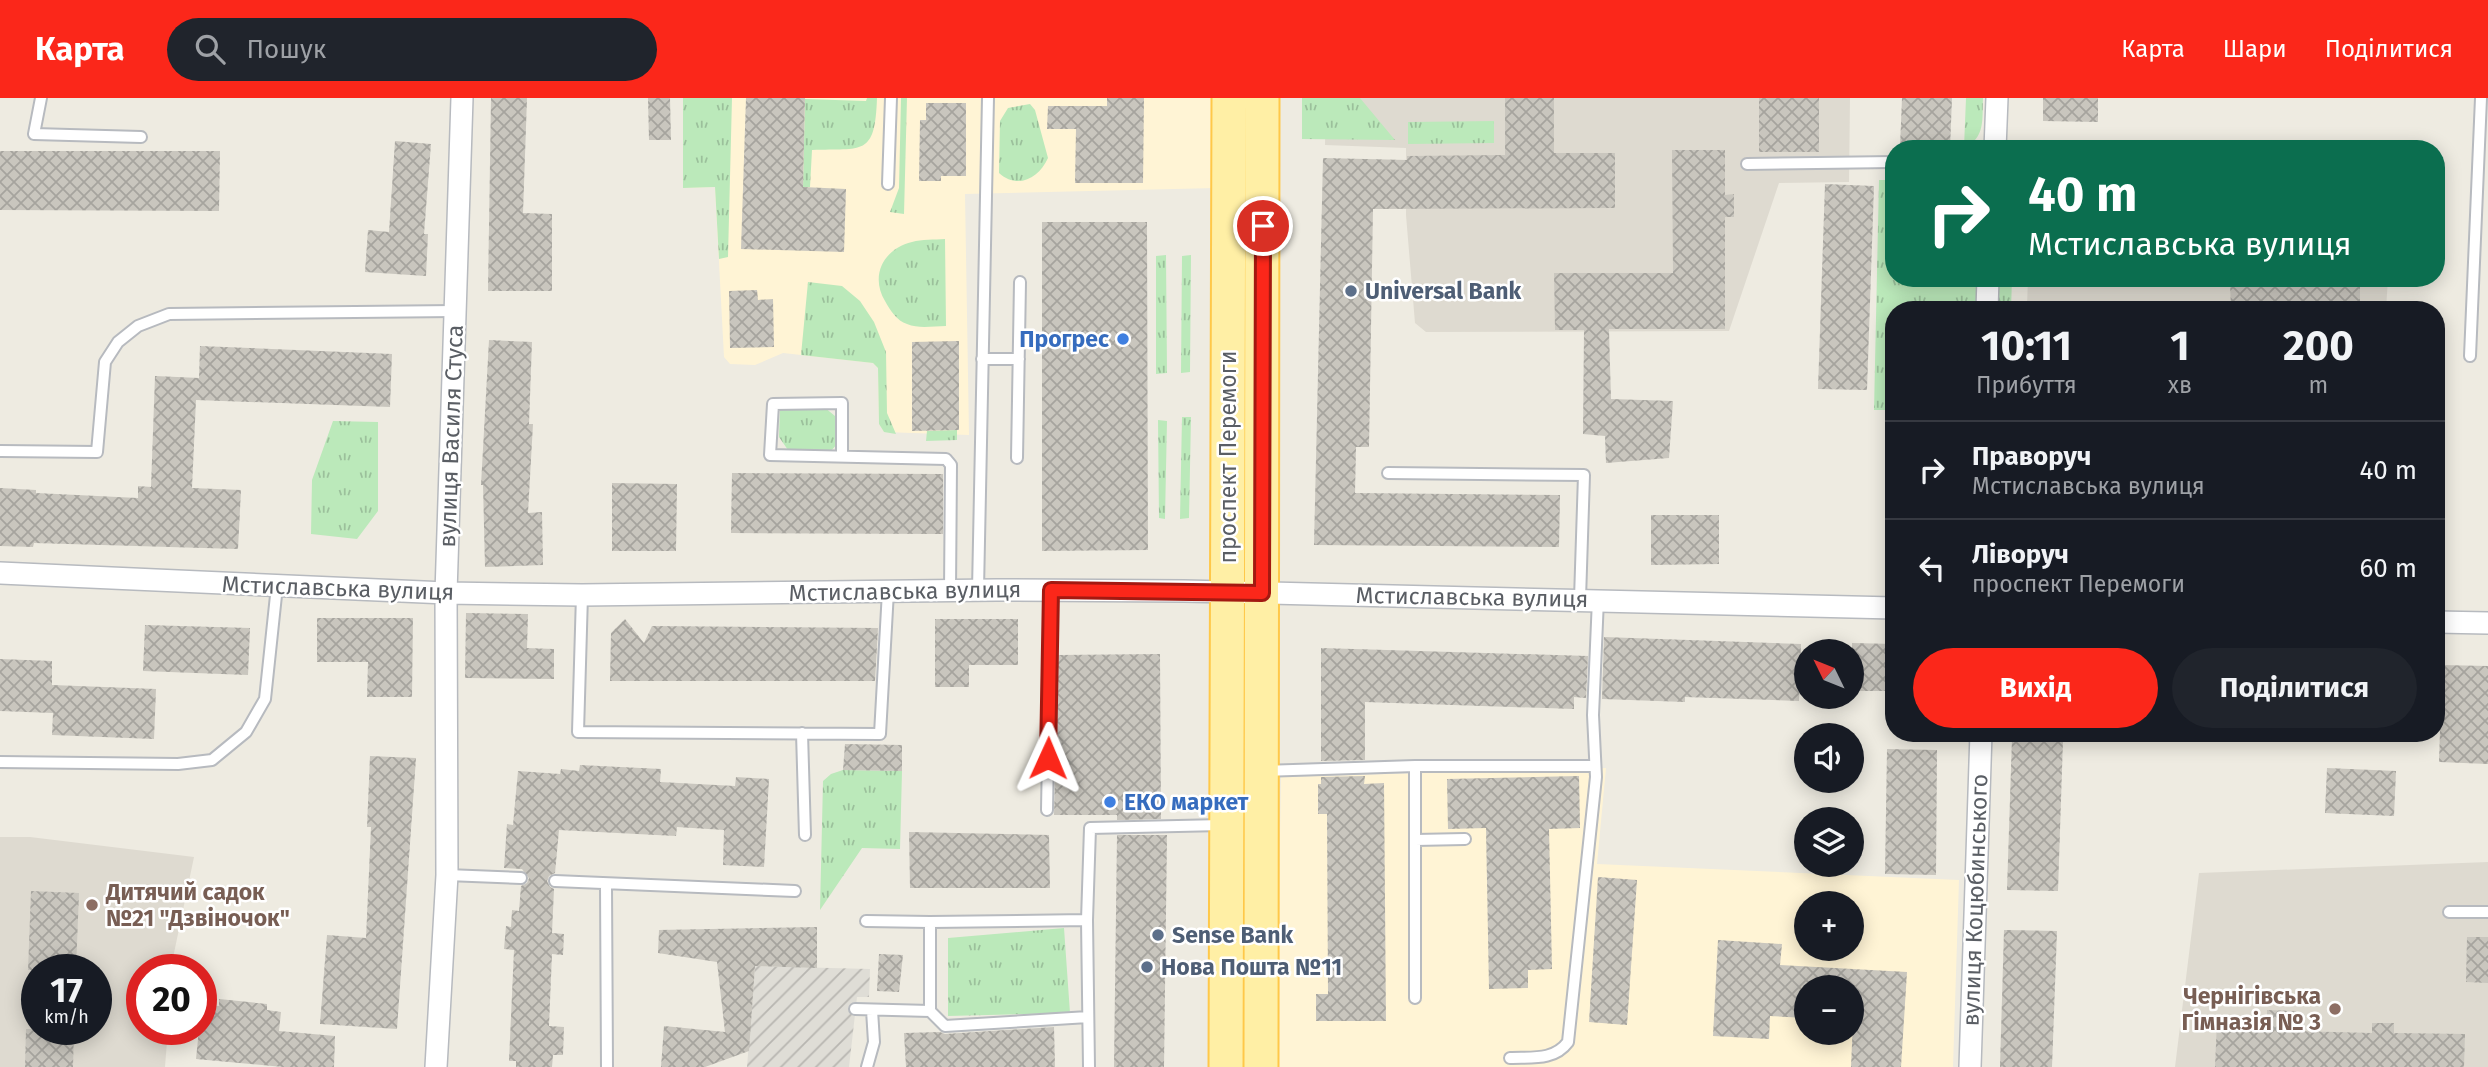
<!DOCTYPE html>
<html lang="uk">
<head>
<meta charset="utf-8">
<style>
	:root { --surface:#171b24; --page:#20242c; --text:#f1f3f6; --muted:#9ea1a6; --line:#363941; --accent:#fb271a }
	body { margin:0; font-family:"Fira Sans",sans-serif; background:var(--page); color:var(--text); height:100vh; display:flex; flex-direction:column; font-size:26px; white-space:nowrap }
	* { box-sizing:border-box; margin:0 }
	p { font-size:23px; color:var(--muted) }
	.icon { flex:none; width:38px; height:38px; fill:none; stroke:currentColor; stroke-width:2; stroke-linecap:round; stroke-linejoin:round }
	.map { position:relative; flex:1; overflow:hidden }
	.details { position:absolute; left:1885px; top:203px; width:560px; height:441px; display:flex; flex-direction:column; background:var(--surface); border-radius:28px; box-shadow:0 4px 18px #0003 }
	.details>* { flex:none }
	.guide { position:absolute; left:1885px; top:42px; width:560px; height:147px; border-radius:28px; box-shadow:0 4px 18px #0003; background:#0b6e4f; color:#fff; overflow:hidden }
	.needle { width:46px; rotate:313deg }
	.fabs { position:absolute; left:1794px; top:541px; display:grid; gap:14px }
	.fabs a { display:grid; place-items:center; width:70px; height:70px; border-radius:50%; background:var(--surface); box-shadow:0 4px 18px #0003; font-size:35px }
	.speed { position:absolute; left:21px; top:856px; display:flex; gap:14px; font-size:35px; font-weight:700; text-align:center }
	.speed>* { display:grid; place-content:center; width:91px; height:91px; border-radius:50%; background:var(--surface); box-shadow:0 4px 18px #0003; line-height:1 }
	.speed small { font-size:18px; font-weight:400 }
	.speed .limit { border:10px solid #d22; background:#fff; color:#111 }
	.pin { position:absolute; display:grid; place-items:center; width:60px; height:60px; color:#fff; margin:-30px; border:4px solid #fff; border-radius:50%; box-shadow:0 2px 7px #0007 }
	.me { position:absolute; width:77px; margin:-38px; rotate:1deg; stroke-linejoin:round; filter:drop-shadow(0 0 5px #0008) }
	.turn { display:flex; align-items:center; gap:24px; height:147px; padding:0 28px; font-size:32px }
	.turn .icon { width:91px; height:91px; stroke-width:2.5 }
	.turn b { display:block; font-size:49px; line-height:60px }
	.eta { display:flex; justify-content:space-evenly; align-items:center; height:119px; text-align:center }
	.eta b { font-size:42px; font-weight:700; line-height:49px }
	.button { display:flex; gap:14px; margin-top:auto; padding:14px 28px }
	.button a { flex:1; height:80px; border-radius:42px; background:var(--accent); color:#fff; font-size:28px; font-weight:700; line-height:80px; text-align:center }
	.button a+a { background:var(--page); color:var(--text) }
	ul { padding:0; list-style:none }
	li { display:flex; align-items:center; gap:21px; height:98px; padding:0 28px; border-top:2px solid var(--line) }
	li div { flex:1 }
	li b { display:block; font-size:26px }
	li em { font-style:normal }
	header { display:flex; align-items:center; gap:42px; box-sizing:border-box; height:98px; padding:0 35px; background:var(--accent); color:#fff }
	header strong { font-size:33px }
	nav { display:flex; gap:38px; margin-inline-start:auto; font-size:24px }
	.search { width:490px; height:63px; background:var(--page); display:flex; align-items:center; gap:18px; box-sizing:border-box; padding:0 24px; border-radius:38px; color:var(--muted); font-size:26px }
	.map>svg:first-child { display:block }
	.commercial { fill:#fff4d5; fill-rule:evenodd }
	.industrial { fill:url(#industrial-furrows) }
	.education { fill:#dedad0; fill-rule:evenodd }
	.grass { fill:url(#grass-tufts) }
	.building { fill:url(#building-cross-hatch) }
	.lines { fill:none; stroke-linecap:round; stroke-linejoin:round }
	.service-casing { stroke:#b7babf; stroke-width:14 }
	.minor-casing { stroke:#b7babf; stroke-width:24 }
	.primary-casing { stroke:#ffc849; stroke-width:37 }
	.service { stroke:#fff; stroke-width:10 }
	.minor { stroke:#fff; stroke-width:21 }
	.primary { stroke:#ffefa5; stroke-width:33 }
	.route-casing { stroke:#a31911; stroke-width:18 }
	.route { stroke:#fb271a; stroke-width:12 }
	.service-dot { fill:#5c6f8a; stroke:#fff; stroke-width:2.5 }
	.shop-dot { fill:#3f7fe0; stroke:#fff; stroke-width:2.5 }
	.education-dot { fill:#8d6e63; stroke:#fff; stroke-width:2.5 }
	.labels { text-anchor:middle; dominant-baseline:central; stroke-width:5; stroke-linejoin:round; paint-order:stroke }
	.service-label { font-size:23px; font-weight:bold; fill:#4e5e75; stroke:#fff; text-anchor:start }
	.shop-label { font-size:23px; font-weight:bold; fill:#366cbe; stroke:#fff; text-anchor:end }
	.street-label { font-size:23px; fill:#5a5e64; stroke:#fff }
	.education-label { font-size:23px; font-weight:bold; fill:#785e54; stroke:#fff; text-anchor:start }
</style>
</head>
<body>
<header>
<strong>Карта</strong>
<div class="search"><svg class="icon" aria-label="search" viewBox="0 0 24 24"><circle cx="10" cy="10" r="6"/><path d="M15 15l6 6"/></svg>Пошук</div>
<nav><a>Карта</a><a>Шари</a><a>Поділитися</a></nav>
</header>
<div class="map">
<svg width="2488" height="969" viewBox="0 0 2488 969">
	<defs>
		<pattern id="industrial-furrows" width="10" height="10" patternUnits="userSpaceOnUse" patternTransform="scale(1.75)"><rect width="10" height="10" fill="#dfddd6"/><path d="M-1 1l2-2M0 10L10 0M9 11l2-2" fill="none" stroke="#b8b6b1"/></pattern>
		<pattern id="grass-tufts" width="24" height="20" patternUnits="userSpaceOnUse" patternTransform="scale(1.75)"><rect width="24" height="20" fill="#bbe9ba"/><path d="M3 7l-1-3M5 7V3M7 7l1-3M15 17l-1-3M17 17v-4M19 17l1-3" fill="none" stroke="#9bc09b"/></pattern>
		<pattern id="building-cross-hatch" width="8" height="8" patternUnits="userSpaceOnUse" patternTransform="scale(1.75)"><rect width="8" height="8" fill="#c9c6be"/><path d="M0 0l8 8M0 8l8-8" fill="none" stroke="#a6a49e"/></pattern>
	</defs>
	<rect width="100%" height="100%" fill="#eeebe1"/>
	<path class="commercial" d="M 683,0 L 1215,0 L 1216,90 L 965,96 L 969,337 L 884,334 L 879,326 L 878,270 L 873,265 L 783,255 L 755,267 L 730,266 L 724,259 L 715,89 L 683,90 Z
		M 1606,670 L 1597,766 L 1959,782 L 1953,969 L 1276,969 L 1281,679 ZM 1806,805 L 1852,805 L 1852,850 L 1806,850 ZM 1806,889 L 1852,889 L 1852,934 L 1806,934 Z"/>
	<path class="industrial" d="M 755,868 L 870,871 L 869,899 L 857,899 L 849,969 L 747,969 Z"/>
	<path class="education" d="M 1326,0 L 1850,0 L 1849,84 L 1779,85 L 1729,233 L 1426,234 L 1415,225 L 1406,117 L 1406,50 L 1325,47 Z
		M 2028,180 L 2388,180 L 2386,212 L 2125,212 L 2027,208 Z
		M 0,739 L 30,739 L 194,759 L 174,855 L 172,871 L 142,872 L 142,931 L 168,931 L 165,969 L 0,969 ZM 37,872 L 96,872 L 96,931 L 37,931 Z
		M 2488,764 L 2488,969 L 2175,969 L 2199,775 Z"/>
	<path class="grass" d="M 683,0 L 732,0 L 728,159 L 719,161 L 715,89 L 683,90 Z
		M 867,0 L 877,0 C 875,59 863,50 812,52 L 810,89 L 803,89 L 805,1 L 866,3 Z
		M 901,0 L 907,0 L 904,116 L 890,114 L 899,90 Z
		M 1302,0 L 1360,0 L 1395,42 L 1302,41 Z
		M 1966,0 L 1983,0 C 1982,19 1986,41 1964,49 Z
		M 1030,6 L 1035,12 L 1048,60 C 1039,80 1018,92 999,75 L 1000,23 L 1008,10 Z
		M 1494,23 L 1494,45 L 1408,46 L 1408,24 Z
		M 1879,82 L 1893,82 L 1894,180 L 1979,180 L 1977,212 L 1894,212 L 1893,312 L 1874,312 Z
		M 945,141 L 946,228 C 933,228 919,231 907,226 C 897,223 890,212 885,203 C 870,178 883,151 912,144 C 922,141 934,142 945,141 Z
		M 1166,157 L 1167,275 L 1156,276 L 1156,158 Z
		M 1191,157 L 1190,274 L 1181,275 L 1182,158 Z
		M 1999,180 L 2012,180 L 2011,212 L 1998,212 Z
		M 808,184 L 842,188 L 860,203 L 874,224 L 886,254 L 887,315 L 896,336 L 884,334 L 879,326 L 878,270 L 873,265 L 801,257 Z
		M 824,309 L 835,318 L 838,345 L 830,354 L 788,352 L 779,339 L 780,310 Z
		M 1182,319 L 1191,319 L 1189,420 L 1180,421 Z
		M 1158,322 L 1167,323 L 1165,421 L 1159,420 Z
		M 333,323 L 378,324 L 378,413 L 357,441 L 311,436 L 312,382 Z
		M 957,332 L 957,342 L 926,343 L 927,333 Z
		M 843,672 L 902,673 L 900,751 L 862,750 L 820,812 L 823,683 L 831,676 Z
		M 1064,830 L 1070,915 L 948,918 L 948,840 Z"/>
	<path class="building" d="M 491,0 L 527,0 L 523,115 L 552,116 L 552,193 L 488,193 Z
		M 648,0 L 670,0 L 671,42 L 649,42 Z
		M 746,0 L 805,0 L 803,89 L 846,91 L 844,154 L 741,151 Z
		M 1107,0 L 1144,0 L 1143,85 L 1075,85 L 1076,31 L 1047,31 L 1048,8 L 1107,8 Z
		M 1505,0 L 1554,0 L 1554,55 L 1615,55 L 1615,110 L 1373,111 L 1369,349 L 1356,349 L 1355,395 L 1560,397 L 1559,449 L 1314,447 L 1323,60 L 1407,62 L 1407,58 L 1505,57 Z
		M 1759,0 L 1819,0 L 1819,54 L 1759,54 Z
		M 1902,0 L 1952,0 L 1950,51 L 1900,49 Z
		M 2043,0 L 2098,0 L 2098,24 L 2043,23 Z
		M 926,5 L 966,5 L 966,78 L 941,78 L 941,83 L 919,83 L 920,22 L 926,22 Z
		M 395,43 L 431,46 L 424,136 L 428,136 L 426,178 L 365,174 L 368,132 L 389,134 Z
		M 1672,52 L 1725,52 L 1725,97 L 1734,96 L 1734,119 L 1725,119 L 1725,231 L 1609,231 L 1611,301 L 1673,303 L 1669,360 L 1606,365 L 1605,338 L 1583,336 L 1584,232 L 1555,232 L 1554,175 L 1673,175 Z
		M 0,53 L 220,53 L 219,113 L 0,112 Z
		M 1825,86 L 1874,88 L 1867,292 L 1818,291 Z
		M 1042,124 L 1147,124 L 1148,452 L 1042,453 Z
		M 2360,184 L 2360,212 L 2231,212 L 2230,185 Z
		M 757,192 L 758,202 L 773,201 L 774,249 L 730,250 L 729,193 Z
		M 489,242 L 532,244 L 529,326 L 533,326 L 528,415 L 542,414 L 543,467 L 485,469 L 483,387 L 481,387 Z
		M 959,243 L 959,332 L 912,333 L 912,244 Z
		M 200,248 L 392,256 L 390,309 L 196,302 L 192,390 L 241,392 L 238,451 L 34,445 L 33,449 L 0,448 L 0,390 L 36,392 L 36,395 L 138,400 L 138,388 L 151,389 L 155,278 L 199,280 Z
		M 732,375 L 943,376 L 943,436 L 731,435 Z
		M 612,385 L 677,386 L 676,453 L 612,453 Z
		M 1651,417 L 1719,417 L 1719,466 L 1651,467 Z
		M 466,515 L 528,516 L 527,550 L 554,551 L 554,581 L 465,580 Z
		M 317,520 L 413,520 L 412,599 L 367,599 L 368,564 L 317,564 Z
		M 625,521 L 644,545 L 652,528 L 878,530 L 875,583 L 610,583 L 611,535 Z
		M 935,521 L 1018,521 L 1018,567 L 969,567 L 969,589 L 935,589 Z
		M 145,527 L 250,530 L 248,577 L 143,573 Z
		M 1604,539 L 1801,546 L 1799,603 L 1685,599 L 1685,604 L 1602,601 Z
		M 1852,545 L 1894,546 L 1894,593 L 1852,593 Z
		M 1321,550 L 1588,558 L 1586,600 L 1574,599 L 1574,611 L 1365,604 L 1365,662 L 1321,663 Z
		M 1160,556 L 1161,721 L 1117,722 L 1117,717 L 1054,717 L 1058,557 Z
		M 0,561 L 52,563 L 52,587 L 156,591 L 154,641 L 52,637 L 53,615 L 0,613 Z
		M 2442,567 L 2488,568 L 2488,666 L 2439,664 Z
		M 2012,640 L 2063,642 L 2058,793 L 2007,792 Z
		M 845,646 L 902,647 L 902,673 L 843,672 Z
		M 1887,651 L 1937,652 L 1936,777 L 1885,776 Z
		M 370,658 L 416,660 L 397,931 L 320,926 L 327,837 L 366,840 L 371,729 L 367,729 Z
		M 580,667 L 661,671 L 660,684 L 735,688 L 736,679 L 769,681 L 764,769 L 723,767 L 724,732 L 677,729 L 676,738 L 559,732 L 555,775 L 549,778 L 547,783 L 550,789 L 554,791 L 552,835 L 564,836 L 563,857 L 552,856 L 549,928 L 564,929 L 563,957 L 553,957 L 552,969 L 516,969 L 516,963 L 509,963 L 514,852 L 504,851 L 506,828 L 511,829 L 512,812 L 519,813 L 521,788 L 527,785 L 529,780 L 522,771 L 504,770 L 507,726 L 513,727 L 518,673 L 560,676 L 561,671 L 579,673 Z
		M 2327,670 L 2396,673 L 2394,718 L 2325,715 Z
		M 1365,678 L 1364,686 L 1384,685 L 1386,923 L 1316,923 L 1316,896 L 1328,896 L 1327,716 L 1318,716 L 1318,686 L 1321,686 L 1321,679 Z
		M 1579,678 L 1580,730 L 1549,731 L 1552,871 L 1528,872 L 1528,890 L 1489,891 L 1486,730 L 1448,731 L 1447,681 Z
		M 909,734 L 1049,737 L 1050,790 L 910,790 Z
		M 1117,737 L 1167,737 L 1164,969 L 1114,969 Z
		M 1598,779 L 1637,782 L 1627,927 L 1589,924 Z
		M 31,793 L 79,795 L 76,872 L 28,872 Z
		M 817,829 L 817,870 L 755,868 L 749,953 L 705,969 L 661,969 L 664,928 L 725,934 L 717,864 L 658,855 L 659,832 Z
		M 2004,832 L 2057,833 L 2052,969 L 2000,969 Z
		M 2467,839 L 2488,839 L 2488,885 L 2466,884 Z
		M 1718,842 L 1782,846 L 1780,867 L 1907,874 L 1901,969 L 1851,969 L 1853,923 L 1852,922 L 1852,889 L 1806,889 L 1806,920 L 1770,918 L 1769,941 L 1713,938 Z
		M 879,856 L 903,857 L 899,894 L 877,893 Z
		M 219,901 L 267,906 L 267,912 L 281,914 L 279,933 L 335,938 L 334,969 L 283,969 L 196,961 L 199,931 L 201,931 L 201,906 L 219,908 Z
		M 2267,912 L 2296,913 L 2296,933 L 2372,935 L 2372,925 L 2394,925 L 2394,935 L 2465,936 L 2464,969 L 2215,969 L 2217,923 L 2267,924 Z
		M 1054,929 L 1055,969 L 906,969 L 904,935 L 940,934 L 945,936 Z
		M 26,931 L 74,931 L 73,969 L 25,969 Z"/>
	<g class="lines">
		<defs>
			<path id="service" d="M 41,0 L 34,36 L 141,39
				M 1747,66 L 1894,64
				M 888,86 L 891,0
				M 2470,258 L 2481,0
				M 982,261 L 1019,261
				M 0,353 L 97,354 L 105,264 L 118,244 L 138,228 L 169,216 L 456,213
				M 842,358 L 842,305 L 773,306 L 770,357 L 946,361 L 951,367 L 950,493
				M 1017,360 L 1020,184
				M 1388,375 L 1584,377 L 1580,501
				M 978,492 L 988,0
				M 582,497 L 578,634 L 880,636 L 888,493
				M 802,635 L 805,737
				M 0,664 L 178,666 L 212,662 L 246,634 L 265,601 L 277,488
				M 1415,668 L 1415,900
				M 1266,673 L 1415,668 L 1595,668
				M 1047,712 L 1051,492
				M 1415,742 L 1465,741
				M 447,777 L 521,780
				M 555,783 L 795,793
				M 606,787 L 607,969
				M 2449,814 L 2488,814
				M 1087,822 L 930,824 L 930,913 L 945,928 L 1088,919
				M 866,823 L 930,824
				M 855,911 L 930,913
				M 1510,960 C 1531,959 1554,963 1568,944 L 1596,679 L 1593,617 L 1598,501
				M 867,969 L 874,944 L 872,912
				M 1089,969 L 1087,822 L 1090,730 L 1222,727"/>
			<path id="minor" d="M 1995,51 L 1997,0
				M 1987,212 L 1988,180
				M 0,475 L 446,495 L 582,497 L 996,492 L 1184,493 L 1894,510
				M 2436,524 L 2488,525
				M 436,969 L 447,777 L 446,495 L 462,0
				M 1970,969 L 1981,635"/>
			<path id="primary" d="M 1226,969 L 1229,0
				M 1261,969 L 1262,0"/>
		</defs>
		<use href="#service" class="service-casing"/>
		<use href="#minor" class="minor-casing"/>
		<use href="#primary" class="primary-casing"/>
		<use href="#service" class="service"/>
		<use href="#minor" class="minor"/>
		<use href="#primary" class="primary"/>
	</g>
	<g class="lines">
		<defs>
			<path id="route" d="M 1048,660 L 1051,492 L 1262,495 L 1263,128"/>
		</defs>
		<use href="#route" class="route-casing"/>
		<use href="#route" class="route"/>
	</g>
	<g class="service-dot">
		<circle cx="1351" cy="193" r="7"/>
		<circle cx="1158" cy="837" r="7"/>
		<circle cx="1147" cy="869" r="7"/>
	</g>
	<g class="shop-dot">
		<circle cx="1123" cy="241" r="7"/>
		<circle cx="1110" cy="704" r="7"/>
	</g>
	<g class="education-dot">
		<circle cx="92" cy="807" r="7"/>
		<circle cx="2335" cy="911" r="7"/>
	</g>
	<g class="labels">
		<g class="service-label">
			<text x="1365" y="193">Universal Bank</text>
			<text x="1172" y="837">Sense Bank</text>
			<text x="1161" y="869">Нова Пошта №11</text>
		</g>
		<g class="shop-label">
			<text x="1109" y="241">Прогрес</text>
			<text x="1124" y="704" text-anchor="start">ЕКО маркет</text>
		</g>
		<g class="street-label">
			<text transform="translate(451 338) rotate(-88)">вулиця Василя Стуса</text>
			<text transform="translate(1228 359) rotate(-90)">проспект Перемоги</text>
			<text transform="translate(338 490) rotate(2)">Мстиславська вулиця</text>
			<text transform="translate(905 493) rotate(-1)">Мстиславська вулиця</text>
			<text transform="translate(1472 499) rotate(1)">Мстиславська вулиця</text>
			<text transform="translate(1975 802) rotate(-88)">вулиця Коцюбинського</text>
		</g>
		<g class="education-label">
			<text x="106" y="794">Дитячий садок<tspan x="106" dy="26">№21 "Дзвіночок"</tspan></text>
			<text x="2321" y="898" text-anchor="end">Чернігівська<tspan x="2321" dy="26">Гімназія № 3</tspan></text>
		</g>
	</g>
</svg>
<div class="fabs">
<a><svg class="needle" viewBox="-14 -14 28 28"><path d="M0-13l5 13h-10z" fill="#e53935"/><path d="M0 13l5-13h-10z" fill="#9ea1a6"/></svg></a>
<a><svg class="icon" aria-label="sound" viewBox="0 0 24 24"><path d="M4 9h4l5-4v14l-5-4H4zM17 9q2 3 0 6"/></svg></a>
<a><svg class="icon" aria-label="layers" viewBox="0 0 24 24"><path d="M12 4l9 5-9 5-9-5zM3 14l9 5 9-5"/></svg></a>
<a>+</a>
<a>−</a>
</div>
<div class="speed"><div>17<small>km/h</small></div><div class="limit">20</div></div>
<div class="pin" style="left:1263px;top:128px;background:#d93025"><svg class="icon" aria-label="arrive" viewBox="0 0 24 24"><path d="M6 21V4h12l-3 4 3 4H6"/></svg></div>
<svg class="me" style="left:1048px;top:660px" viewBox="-20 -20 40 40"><path d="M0-17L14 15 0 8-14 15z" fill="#fb271a" stroke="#fff" stroke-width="4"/></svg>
<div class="guide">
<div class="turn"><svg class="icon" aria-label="right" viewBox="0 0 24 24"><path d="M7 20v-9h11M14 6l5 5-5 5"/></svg><div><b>40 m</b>Мстиславська вулиця</div></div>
</div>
<section class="details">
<div class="eta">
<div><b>10:11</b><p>Прибуття</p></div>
<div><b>1</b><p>хв</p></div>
<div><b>200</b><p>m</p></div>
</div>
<ul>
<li><svg class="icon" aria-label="right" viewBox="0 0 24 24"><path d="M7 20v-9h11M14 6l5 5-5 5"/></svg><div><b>Праворуч</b><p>Мстиславська вулиця</p></div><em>40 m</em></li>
<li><svg class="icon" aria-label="left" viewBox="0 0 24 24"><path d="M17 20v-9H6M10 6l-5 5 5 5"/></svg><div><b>Ліворуч</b><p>проспект Перемоги</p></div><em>60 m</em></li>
</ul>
<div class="button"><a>Вихід</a><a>Поділитися</a></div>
</section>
</div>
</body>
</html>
